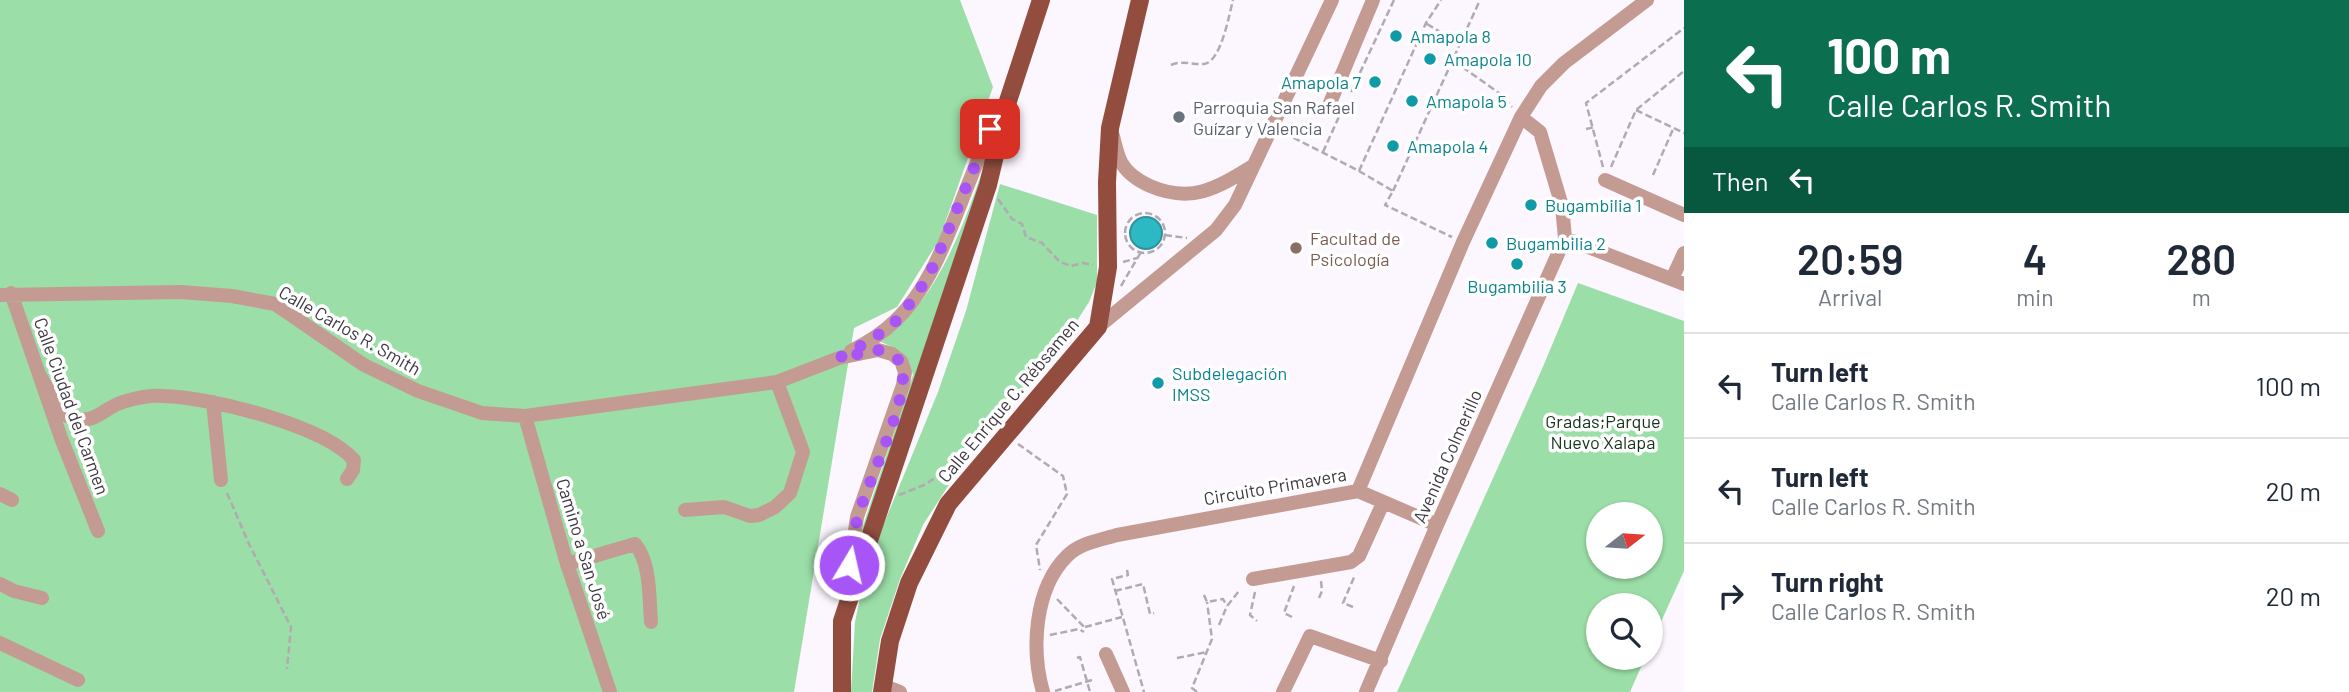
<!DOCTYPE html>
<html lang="en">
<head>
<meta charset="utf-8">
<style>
	:root { --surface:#fff; --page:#f2f2f3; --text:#1f2937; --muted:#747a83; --line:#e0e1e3 }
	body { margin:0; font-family:Barlow,sans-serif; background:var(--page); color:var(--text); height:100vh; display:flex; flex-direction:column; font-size:26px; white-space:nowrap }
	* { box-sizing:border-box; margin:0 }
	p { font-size:23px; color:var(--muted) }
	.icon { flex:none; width:38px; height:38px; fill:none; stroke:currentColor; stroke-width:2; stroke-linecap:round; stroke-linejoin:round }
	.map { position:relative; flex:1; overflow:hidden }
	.side { display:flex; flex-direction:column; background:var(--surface); width:665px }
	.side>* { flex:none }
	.guide { background:#0b6e4f; color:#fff; overflow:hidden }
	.needle { width:46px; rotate:73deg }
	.tools { position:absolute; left:1586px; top:502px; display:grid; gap:14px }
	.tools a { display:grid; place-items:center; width:77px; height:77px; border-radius:50%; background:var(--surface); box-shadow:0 2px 5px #0004; font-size:35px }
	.pin { position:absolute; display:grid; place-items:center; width:60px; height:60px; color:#fff; margin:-30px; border-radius:14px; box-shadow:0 4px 10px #0006 }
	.me { position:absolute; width:77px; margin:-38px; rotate:9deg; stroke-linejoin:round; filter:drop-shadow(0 0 5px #0008) }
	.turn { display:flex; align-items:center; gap:24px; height:147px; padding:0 28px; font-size:32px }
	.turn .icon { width:91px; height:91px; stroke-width:2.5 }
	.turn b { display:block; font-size:49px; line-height:60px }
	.then { display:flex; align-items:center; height:66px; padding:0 28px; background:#0003; gap:14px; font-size:26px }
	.eta { display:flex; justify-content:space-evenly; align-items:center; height:119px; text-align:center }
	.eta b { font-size:42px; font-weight:600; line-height:49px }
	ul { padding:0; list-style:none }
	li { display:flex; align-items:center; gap:21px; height:105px; padding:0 28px; border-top:2px solid var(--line) }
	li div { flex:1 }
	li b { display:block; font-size:26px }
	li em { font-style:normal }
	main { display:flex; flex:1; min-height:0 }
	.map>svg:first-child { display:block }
	.green { fill:#9bdea7; fill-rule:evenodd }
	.water { fill:#2db9c3; stroke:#32929c; stroke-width:2 }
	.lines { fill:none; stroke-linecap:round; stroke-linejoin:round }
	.path { stroke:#b0aab2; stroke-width:2.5; stroke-dasharray:7 3.5; stroke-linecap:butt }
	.minor { stroke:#c49b92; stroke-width:14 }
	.major { stroke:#924d3f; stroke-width:18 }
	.route { stroke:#a855f7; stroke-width:12; stroke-dasharray:0 21.6 }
	.culture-dot { fill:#0f9aa8; stroke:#fff; stroke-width:2.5 }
	.worship-dot { fill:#6b7280; stroke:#fff; stroke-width:2.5 }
	.education-dot { fill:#8d6e63; stroke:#fff; stroke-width:2.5 }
	.labels { text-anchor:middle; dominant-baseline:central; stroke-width:7; stroke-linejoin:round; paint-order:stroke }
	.culture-label { font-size:18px; fill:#0d838f; stroke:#fff; text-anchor:start }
	.worship-label { font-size:18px; fill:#5b616d; stroke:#fff; text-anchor:start }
	.education-label { font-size:18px; fill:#785e54; stroke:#fff; text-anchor:start }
	.street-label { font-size:18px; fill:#3e3841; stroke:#fff }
	.park-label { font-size:18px; fill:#14331b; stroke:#fff }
</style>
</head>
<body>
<main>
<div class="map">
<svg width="1684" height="692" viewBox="0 0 1684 692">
	<rect width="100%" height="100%" fill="#fcf6fe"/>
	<path class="green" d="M 0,0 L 960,0 L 993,87 L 939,240 L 897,307 L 854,328 L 794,692 L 0,692 Z
		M 997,129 L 855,576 L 863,526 L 913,375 C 909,356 898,349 881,342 C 895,328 911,314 923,299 C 958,251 977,185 997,129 Z
		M 1000,184 L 1097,215 L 1097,282 L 1089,302 L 1073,327 L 950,483 L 923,525 L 900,579 L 880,639 L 872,692 L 851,692 L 855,622 L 867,565 L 938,392 L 966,311 Z
		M 1578,283 L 1684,321 L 1684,571 L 1650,646 L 1650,606 L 1598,606 L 1598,658 L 1645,658 L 1630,692 L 1397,692 L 1542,369 ZM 1598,514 L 1650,514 L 1650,567 L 1598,567 Z"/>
	<path class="water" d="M1130 233a16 16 0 1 1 32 0a16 16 0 1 1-32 0Z"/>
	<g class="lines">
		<path class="path" d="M 1427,24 L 1460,44
			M 1454,61 L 1499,93 L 1512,107
			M 1171,65 C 1182,60 1192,65 1204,64 C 1221,62 1229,15 1233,0
			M 1351,92 L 1394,0
			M 1636,110 L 1684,133
			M 1586,129 L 1596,127
			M 1284,133 L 1359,171 L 1393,191 L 1385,205 L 1452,237
			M 1323,152 L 1342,110
			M 1603,167 L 1586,103 L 1684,28
			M 1611,167 L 1636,110 L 1684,71
			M 1359,171 L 1426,23 L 1441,0
			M 1653,175 L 1674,127
			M 1393,191 L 1480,0
			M 998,199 L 1012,219 L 1022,224 L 1026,237 L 1042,243 L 1060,262 L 1071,266 L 1083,263 L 1093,265
			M1125 233a20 20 0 1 1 40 0a20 20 0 1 1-40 0Z
			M 1165,235 L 1187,238
			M 1123,262 L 1137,258
			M 1121,286 L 1141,252
			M 1018,444 L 1063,476 L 1067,494 L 1036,545 L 1040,570
			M 227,493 L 249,544 L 291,627 L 287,669
			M 899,495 L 924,485 L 964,460
			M 1127,570 L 1128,575 L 1112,579 L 1144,692
			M 1115,591 L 1143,584 L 1150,614 L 1154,613
			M 1255,592 L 1250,615 L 1257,621
			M 1204,595 L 1207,602 L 1223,599 L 1227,606
			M 1319,598 L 1322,591 L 1321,581
			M 1057,599 L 1086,629
			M 1353,607 L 1343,603 L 1355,575
			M 1292,617 L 1284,613 L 1294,586
			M 1219,625 L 1227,606 L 1239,591
			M 1085,627 L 1122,617
			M 1050,635 L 1079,629 L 1084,632
			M 1077,658 L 1080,657 L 1090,692
			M 1177,658 L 1207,652
			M 1055,691 L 1092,680
			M 1197,692 L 1192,688 L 1212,639 L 1207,602"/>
		<path class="minor" d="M 1330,103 L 1373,0
			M 1521,117 L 1540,132 L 1562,206 L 1565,238
			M 1113,136 C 1115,144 1117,154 1121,162 C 1127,173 1139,181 1150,186 C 1192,204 1217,188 1253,166
			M 1605,180 L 1684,215
			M 1565,238 L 1684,284
			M 1672,279 L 1684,253
			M 11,293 L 61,438 L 98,531
			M 0,295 L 181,292 L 232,296 L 275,304 L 364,365 L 418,391 L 482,413 L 525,416 L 777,382 L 839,358 L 878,350 L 892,354 L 901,361 L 905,372 L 903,385 L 857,517 L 846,592
			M 1098,327 L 1216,230 L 1235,205 L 1332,0
			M 851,351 C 867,343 882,334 895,321 C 948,272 964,171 1004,108
			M 40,376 C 49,389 57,413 72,418 C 98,425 104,406 126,401 C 137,398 152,395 163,396 C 209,397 323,425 354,460 L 353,470 L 347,479
			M 213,402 L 221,480
			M 525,416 L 567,564 L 610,692
			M 1358,491 L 1463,242 L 1521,117 L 1541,86 L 1564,63 L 1647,0
			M 1358,491 L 1437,525
			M 0,494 L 12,500
			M 685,510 L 724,507 L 750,516 L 759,515 L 775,507 L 790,493 L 803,452 L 777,382
			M 567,564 L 635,544 C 651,563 649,598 651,622
			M 1253,579 L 1351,562 L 1359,556 L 1383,503
			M 0,584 L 14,591 L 42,598
			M 0,643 L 78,680
			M 1106,654 L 1123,692
			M 882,685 L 900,692
			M 1043,692 C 1031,650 1034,589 1067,556 C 1080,543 1100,540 1117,535 L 1358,491
			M 1283,692 L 1310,636 L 1381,661
			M 1366,692 L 1437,525 L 1565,238"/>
		<path class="major" d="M 842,692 L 842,621 L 988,185 L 1008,101 L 1041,0
			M 882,692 L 890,641 L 909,583 L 948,504 L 1098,327 L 1108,267 L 1107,182 L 1110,128 L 1140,0"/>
	</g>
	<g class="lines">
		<path class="route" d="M 849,565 C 852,549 853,532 858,517 C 868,478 913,396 901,361 L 878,350 L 839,358 L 873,339 L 896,321 L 918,293 L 934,265 L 990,129"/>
	</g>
	<g class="culture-dot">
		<circle cx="1396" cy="36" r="7"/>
		<circle cx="1430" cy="59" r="7"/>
		<circle cx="1375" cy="82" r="7"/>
		<circle cx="1412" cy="101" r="7"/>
		<circle cx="1393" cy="146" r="7"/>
		<circle cx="1531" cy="205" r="7"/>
		<circle cx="1492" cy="243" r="7"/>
		<circle cx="1517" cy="264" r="7"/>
		<circle cx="1158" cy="383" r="7"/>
	</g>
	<circle class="worship-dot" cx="1179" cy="117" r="7"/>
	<circle class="education-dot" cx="1296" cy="248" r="7"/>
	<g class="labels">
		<g class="culture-label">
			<text x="1410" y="36">Amapola 8</text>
			<text x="1444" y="59">Amapola 10</text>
			<text x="1361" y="82" text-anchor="end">Amapola 7</text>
			<text x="1426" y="101">Amapola 5</text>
			<text x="1407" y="146">Amapola 4</text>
			<text x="1545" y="205">Bugambilia 1</text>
			<text x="1506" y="243">Bugambilia 2</text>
			<text x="1517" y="286" text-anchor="middle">Bugambilia 3</text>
			<text x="1172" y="373">Subdelegación<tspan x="1172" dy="21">IMSS</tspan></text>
		</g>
		<g class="worship-label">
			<text x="1193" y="107">Parroquia San Rafael<tspan x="1193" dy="21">Guízar y Valencia</tspan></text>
		</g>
		<g class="education-label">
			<text x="1310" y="238">Facultad de<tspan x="1310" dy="21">Psicología</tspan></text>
		</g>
		<g class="street-label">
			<text transform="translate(350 330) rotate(30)">Calle Carlos R. Smith</text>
			<text transform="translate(1008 400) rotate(-50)">Calle Enrique C. Rébsamen</text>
			<text transform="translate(72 406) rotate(70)">Calle Ciudad del Carmen</text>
			<text transform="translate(1447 456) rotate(-66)">Avenida Colmerillo</text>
			<text transform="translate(1275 486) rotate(-10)">Circuito Primavera</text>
			<text transform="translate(584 549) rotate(73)">Camino a San José</text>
		</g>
		<g class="park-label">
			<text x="1603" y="421">Gradas;Parque<tspan x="1603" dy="21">Nuevo Xalapa</tspan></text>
		</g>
	</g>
</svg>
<div class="tools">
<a><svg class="needle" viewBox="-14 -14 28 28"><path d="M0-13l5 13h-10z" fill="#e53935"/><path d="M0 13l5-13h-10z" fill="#747a83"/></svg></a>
<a><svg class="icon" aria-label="search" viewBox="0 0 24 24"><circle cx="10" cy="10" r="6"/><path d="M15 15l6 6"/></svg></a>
</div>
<div class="pin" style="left:990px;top:129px;background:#d93025"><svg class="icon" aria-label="arrive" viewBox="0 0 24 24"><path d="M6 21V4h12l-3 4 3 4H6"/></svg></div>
<svg class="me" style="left:849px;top:565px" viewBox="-20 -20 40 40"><circle r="17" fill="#a855f7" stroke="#fff" stroke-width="3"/><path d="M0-11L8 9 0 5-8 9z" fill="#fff"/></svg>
</div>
<section class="side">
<div class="guide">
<div class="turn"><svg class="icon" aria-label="left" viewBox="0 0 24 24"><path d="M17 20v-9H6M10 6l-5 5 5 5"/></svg><div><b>100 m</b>Calle Carlos R. Smith</div></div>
<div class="then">Then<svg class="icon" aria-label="left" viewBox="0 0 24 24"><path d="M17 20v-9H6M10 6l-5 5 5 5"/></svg></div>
</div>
<div class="eta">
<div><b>20:59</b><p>Arrival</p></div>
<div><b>4</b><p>min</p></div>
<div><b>280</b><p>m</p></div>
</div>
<ul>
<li><svg class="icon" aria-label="left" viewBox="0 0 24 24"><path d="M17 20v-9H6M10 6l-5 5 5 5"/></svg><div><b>Turn left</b><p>Calle Carlos R. Smith</p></div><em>100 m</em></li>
<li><svg class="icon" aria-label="left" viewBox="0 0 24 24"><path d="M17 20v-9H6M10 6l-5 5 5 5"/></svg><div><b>Turn left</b><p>Calle Carlos R. Smith</p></div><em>20 m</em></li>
<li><svg class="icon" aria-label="right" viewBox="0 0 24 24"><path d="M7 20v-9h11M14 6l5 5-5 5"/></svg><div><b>Turn right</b><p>Calle Carlos R. Smith</p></div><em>20 m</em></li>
</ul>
</section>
</main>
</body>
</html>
